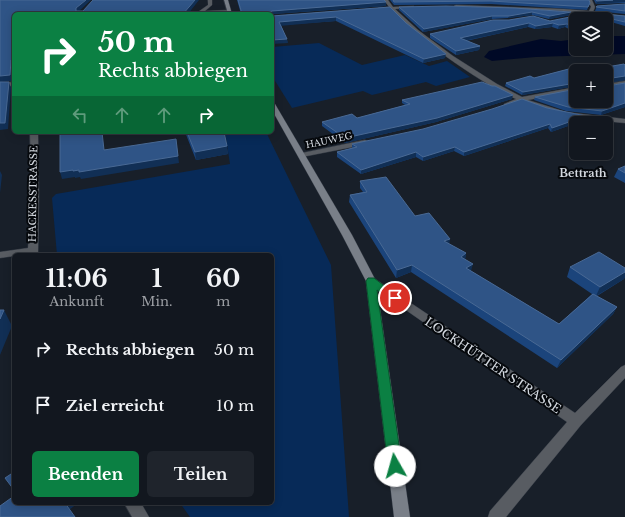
<!DOCTYPE html>
<html lang="de">
<head>
<meta charset="utf-8">
<style>
	:root { --surface:#12171f; --page:#1f242c; --text:#f1f3f6; --muted:#9c9fa4; --line:#31363d; --accent:#0b8043 }
	body { margin:0; font-family:"Libre Baskerville",serif; background:var(--page); color:var(--text); height:100vh; display:flex; flex-direction:column; font-size:15px; white-space:nowrap }
	* { box-sizing:border-box; margin:0 }
	p { font-size:13px; color:var(--muted) }
	.icon { flex:none; width:22px; height:22px; fill:none; stroke:currentColor; stroke-width:2; stroke-linecap:round; stroke-linejoin:round }
	.map { position:relative; flex:1; overflow:hidden }
	.panel { position:absolute; left:12px; top:253px; width:262px; height:252px; display:flex; flex-direction:column; background:var(--surface); border-radius:6px; box-shadow:0 2px 10px #0003,0 0 0 1px var(--line) }
	.panel>* { flex:none }
	.top-card { position:absolute; left:12px; top:12px; width:262px; height:122px; border-radius:6px; box-shadow:0 2px 10px #0003,0 0 0 1px var(--line); background:#0b8043; color:#fff; overflow:hidden }
	.fabs { position:absolute; left:569px; top:12px; display:grid; gap:8px }
	.fabs a { display:grid; place-items:center; width:44px; height:44px; border-radius:6px; background:var(--surface); box-shadow:0 2px 10px #0003,0 0 0 1px var(--line); font-size:20px }
	.pin { position:absolute; display:grid; place-items:center; width:34px; height:34px; color:#fff; margin:-17px; border:2px solid #fff; border-radius:50%; box-shadow:0 1px 4px #0007 }
	.me { position:absolute; width:44px; margin:-22px; rotate:353deg; stroke-linejoin:round; filter:drop-shadow(0 0 3px #0008) }
	.turn { display:flex; align-items:center; gap:14px; height:84px; padding:0 20px; font-size:18px }
	.turn .icon { width:52px; height:52px; stroke-width:2.5 }
	.turn b { display:block; font-size:28px; line-height:34px }
	.lanes { display:flex; align-items:center; height:38px; padding:0 20px; background:#0003; justify-content:center; gap:20px; direction:ltr }
	.lanes .off { opacity:.35 }
	.eta { display:flex; justify-content:space-evenly; align-items:center; height:68px; text-align:center }
	.eta b { font-size:24px; font-weight:800; line-height:28px }
	.cta { display:flex; gap:8px; margin-top:auto; padding:8px 20px }
	.cta a { flex:1; height:46px; border-radius:6px; background:var(--accent); color:#fff; font-size:16px; font-weight:800; line-height:46px; text-align:center }
	.cta a+a { background:var(--page); color:var(--text) }
	ul { padding:0; list-style:none }
	li { display:flex; align-items:center; gap:12px; height:56px; padding:0 20px }
	li div { flex:1 }
	li b { display:block; font-size:15px }
	li em { font-style:normal }
	.map>svg:first-child { display:block }
	.green { fill:#072a58 }
	.water { fill:#000926 }
	.lines { fill:none; stroke-linecap:round; stroke-linejoin:round }
	.street-casing { stroke:#323943; stroke-width:1 }
	.secondary-casing { stroke:#323943; stroke-width:1 }
	.street { fill:#585c62; fill-rule:evenodd }
	.secondary { fill:#797f88; fill-rule:evenodd }
	.wall { fill:#1b447b }
	.shaded-wall { fill:#112f55 }
	.building { fill:#2f5486; stroke:#496994 }
	.route { fill:#0b8043; stroke:#07532c }
	.labels { text-anchor:middle; dominant-baseline:central; stroke-width:4; stroke-linejoin:round; paint-order:stroke }
	.far-street-label { font-size:9px; fill:#d4d9e0; stroke:#06090d }
	.street-label { font-size:10px; fill:#d4d9e0; stroke:#06090d }
	.neighbourhood-label { font-size:11px; font-weight:bold; fill:#d4d9e0; stroke:#06090d }
	.near-street-label { font-size:12px; fill:#d4d9e0; stroke:#06090d }
</style>
</head>
<body>
<div class="map">
<svg width="625" height="517" viewBox="0 0 625 517">
	<rect width="100%" height="100%" fill="#181f29"/>
	<path class="green" d="M 319,43 L 362,65 L 405,55 L 429,66 L 447,61 L 470,77 L 436,86 L 426,82 L 372,95 L 363,91 L 292,108 L 272,76 L 272,47 Z
		M 225,132 L 266,132 L 331,265 L 349,517 L 190,517 L 180,503 L 272,503 L 272,255 L 57,255 L 52,198 L 56,194 L 230,164 Z"/>
	<path class="water" d="M 606,36 L 625,36 L 625,54 L 536,57 L 492,61 L 484,57 L 489,51 L 541,39 L 561,41 L 576,39 L 576,49 L 606,49 Z"/>
	<g class="lines">
		<defs>
			<path id="street" d="M 208,0 L 212,0 L 212,5 L 205,11 L 229,10 L 231,11 L 198,14 L 198,12 L 208,5 Z
				M 384,0 L 388,0 L 393,7 L 414,6 L 412,8 L 395,9 L 418,30 L 453,56 L 497,84 L 522,97 L 576,87 L 576,91 L 528,100 L 566,112 L 625,119 L 625,123 C 589,120 554,116 521,102 L 508,106 L 504,106 L 504,104 L 516,99 C 488,86 462,68 437,50 C 421,38 404,26 390,10 L 376,10 L 378,8 L 389,7 Z
				M 588,0 L 592,0 L 595,7 L 593,12 L 625,16 L 625,18 L 590,14 L 584,15 L 582,13 L 564,11 L 454,6 L 456,5 L 564,9 L 589,11 L 591,7 Z
				M 625,81 L 625,85 L 606,88 L 606,84 Z
				M 14,82 L 14,86 L 0,87 L 0,83 Z
				M 30,132 L 38,132 L 39,194 L 38,255 L 14,255 L 14,256 L 0,258 L 0,252 L 28,248 L 31,194 Z
				M 365,140 L 369,142 L 368,144 L 302,157 L 298,155 L 302,153 Z
				M 371,278 L 375,279 L 575,413 L 621,367 L 625,365 L 625,378 L 581,425 L 506,517 L 488,517 L 490,511 L 567,422 L 367,283 L 366,281 L 367,279 Z
				M 124,503 L 141,503 L 149,517 L 132,517 Z"/>
			<path id="secondary" d="M 224,0 L 228,0 L 232,14 L 228,14 Z
				M 272,102 L 275,104 L 352,235 L 376,281 L 410,517 L 394,517 L 366,281 L 342,235 L 272,110 Z"/>
		</defs>
		<use href="#street" class="street-casing"/>
		<use href="#secondary" class="secondary-casing"/>
		<use href="#street" class="street"/>
		<use href="#secondary" class="secondary"/>
	</g>
	<path class="wall" d="M 237,0 L 384,0 L 386,2 L 386,6 L 272,14 L 241,14 Z
		M 390,0 L 589,0 L 590,3 L 587,10 L 491,4 L 394,5 Z
		M 594,0 L 625,0 L 625,3 L 596,4 Z
		M 625,4 L 625,14 L 595,11 L 597,6 Z
		M 390,7 L 406,23 L 445,58 L 423,63 L 336,21 L 281,25 L 288,43 L 272,16 Z
		M 399,7 L 514,8 L 571,15 L 549,19 L 532,15 L 508,18 L 492,19 L 423,32 L 399,10 Z
		M 625,16 L 625,26 L 611,22 L 606,23 L 606,19 L 569,29 L 565,27 L 558,29 L 552,27 L 535,29 L 528,27 L 466,41 L 480,46 L 479,50 L 456,55 L 430,38 L 430,34 L 550,21 Z
		M 588,64 L 601,68 L 624,64 L 625,65 L 625,80 L 606,83 L 606,71 L 576,71 L 576,86 L 522,95 L 505,86 L 506,83 L 530,76 L 534,78 Z
		M 625,83 L 625,107 L 601,115 L 566,111 L 534,100 L 535,97 Z
		M 512,99 L 436,122 L 345,143 L 322,126 L 322,122 L 357,118 L 405,105 L 402,103 L 402,100 Z
		M 547,108 L 586,116 L 585,120 L 551,132 L 548,128 L 464,156 L 454,151 L 423,161 L 416,157 L 361,174 L 337,157 L 337,152 L 352,148 L 352,144 Z
		M 185,132 L 224,132 L 228,154 L 196,160 Z
		M 625,166 L 625,183 L 614,177 L 618,169 Z
		M 360,181 L 415,216 L 449,244 L 466,253 L 465,259 L 471,271 L 559,324 L 592,294 L 567,277 L 570,267 L 624,279 L 597,296 L 617,307 L 613,314 L 557,368 L 411,272 L 396,278 L 349,202 L 350,195 L 363,192 L 360,188 Z"/>
	<path class="shaded-wall" d="M 86,0 L 91,0 L 77,13 L 76,11 L 76,8 Z
		M 195,0 L 199,0 L 188,14 L 183,14 Z
		M 613,0 L 625,0 L 625,2 L 596,4 L 597,1 Z
		M 386,2 L 386,6 L 272,14 L 270,14 L 270,12 L 272,11 Z
		M 532,12 L 532,15 L 508,18 L 509,16 Z
		M 571,12 L 571,15 L 549,19 L 550,16 Z
		M 492,16 L 492,19 L 423,32 L 424,29 Z
		M 336,17 L 336,21 L 279,26 L 279,22 Z
		M 612,19 L 611,22 L 606,23 L 606,20 Z
		M 529,23 L 528,27 L 459,42 L 460,38 Z
		M 553,23 L 552,27 L 535,29 L 536,26 Z
		M 567,24 L 565,27 L 558,29 L 559,25 Z
		M 576,24 L 576,28 L 569,29 L 570,25 Z
		M 287,39 L 288,43 L 272,44 L 272,40 Z
		M 480,46 L 479,50 L 456,55 L 456,51 Z
		M 446,54 L 445,58 L 423,63 L 424,59 Z
		M 11,60 L 14,60 L 14,65 L 13,65 L 12,81 L 0,82 L 0,76 Z
		M 625,76 L 625,80 L 606,83 L 606,79 Z
		M 9,82 L 11,88 L 8,129 L 0,130 L 0,123 Z
		M 576,83 L 576,86 L 522,95 L 523,92 Z
		M 513,95 L 512,99 L 436,122 L 345,143 L 345,138 Z
		M 625,103 L 625,107 L 601,115 L 602,111 Z
		M 586,116 L 585,120 L 551,132 L 552,128 Z
		M 550,124 L 548,128 L 464,156 L 464,152 Z
		M 176,139 L 179,163 L 81,179 L 80,177 L 75,178 L 75,177 L 62,179 L 60,172 Z
		M 227,146 L 228,154 L 196,160 L 195,152 Z
		M 455,147 L 454,151 L 423,161 L 423,157 Z
		M 416,152 L 416,157 L 361,174 L 361,170 Z
		M 0,171 L 2,175 L 0,193 Z
		M 450,239 L 449,247 L 444,241 Z
		M 466,253 L 465,261 L 461,257 Z
		M 473,264 L 471,271 L 466,268 Z
		M 412,265 L 411,272 L 396,278 L 397,270 Z
		M 625,272 L 625,278 L 624,279 L 596,296 L 600,287 Z
		M 617,307 L 613,314 L 557,368 L 561,360 Z
		M 4,310 L 12,326 L 0,355 L 0,319 Z
		M 65,503 L 78,503 L 69,510 Z"/>
	<path class="building" d="M 0,0 L 86,0 L 76,8 L 76,11 L 83,11 L 93,0 L 195,0 L 183,14 L 14,14 L 14,60 L 11,60 L 10,75 L 0,76 Z
		M 238,0 L 384,0 L 386,2 L 272,11 L 270,12 L 271,14 L 242,14 Z
		M 393,0 L 589,0 L 590,3 L 588,7 L 491,1 L 394,2 Z
		M 596,0 L 613,0 L 597,1 Z
		M 625,4 L 625,11 L 596,7 L 597,6 Z
		M 446,6 L 514,8 L 571,12 L 550,16 L 532,12 L 509,16 L 492,16 L 424,29 L 399,7 Z
		M 390,7 L 406,23 L 446,54 L 424,59 L 336,17 L 279,22 L 287,39 L 272,40 L 272,16 Z
		M 590,13 L 625,16 L 625,22 L 612,19 L 606,20 L 606,19 L 576,19 L 576,24 L 570,25 L 567,24 L 559,25 L 553,23 L 536,26 L 529,23 L 460,38 L 480,46 L 456,51 L 430,34 L 493,20 L 509,20 L 533,16 L 550,21 Z
		M 588,64 L 601,68 L 624,64 L 625,65 L 625,76 L 606,79 L 606,81 L 606,71 L 576,71 L 576,83 L 523,92 L 506,83 L 530,76 L 534,78 Z
		M 0,82 L 9,82 L 5,123 L 0,123 Z
		M 482,82 L 492,86 L 495,86 L 513,95 L 437,118 L 345,138 L 322,122 L 352,114 L 357,118 L 410,104 L 402,100 Z
		M 625,83 L 625,103 L 602,111 L 568,107 L 535,97 L 576,89 L 576,101 L 606,101 L 606,84 L 608,86 Z
		M 522,99 L 547,108 L 586,116 L 552,128 L 550,124 L 464,152 L 455,147 L 423,157 L 416,152 L 361,170 L 337,152 L 357,147 L 352,144 L 423,129 L 492,109 Z
		M 60,132 L 102,132 L 104,150 L 176,139 L 178,156 L 79,172 L 79,170 L 73,171 L 73,170 L 60,172 Z
		M 187,132 L 224,132 L 227,146 L 195,152 Z
		M 625,166 L 625,173 L 618,169 Z
		M 386,177 L 415,216 L 429,213 L 450,239 L 444,241 L 466,253 L 461,257 L 473,264 L 466,268 L 559,324 L 593,294 L 617,307 L 561,360 L 412,265 L 397,270 L 350,195 L 367,192 L 360,181 Z
		M 599,252 L 625,268 L 625,272 L 600,287 L 570,267 Z
		M 0,310 L 4,310 L 0,319 Z
		M 14,472 L 14,490 L 5,478 Z
		M 14,496 L 14,503 L 65,503 L 75,517 L 0,517 L 0,506 Z"/>
	<path class="route" d="M 368,278 L 374,278 L 400,298 L 399,301 L 392,301 L 377,290 L 402,466 L 400,470 L 395,472 L 390,470 L 388,466 L 366,281 Z"/>
	<g class="labels">
		<g class="far-street-label">
			<text transform="translate(329 140) rotate(-12)">HAUWEG</text>
		</g>
		<g class="street-label">
			<text transform="translate(33 194) rotate(-89)">HACKESSTRASSE</text>
		</g>
		<g class="neighbourhood-label">
			<text x="583" y="173">Bettrath</text>
		</g>
		<g class="near-street-label">
			<text transform="translate(493 365) rotate(34)">LOCKHÜTTER STRASSE</text>
		</g>
	</g>
</svg>
<div class="fabs">
<a><svg class="icon" aria-label="layers" viewBox="0 0 24 24"><path d="M12 4l9 5-9 5-9-5zM3 14l9 5 9-5"/></svg></a>
<a>+</a>
<a>−</a>
</div>
<div class="pin" style="left:395px;top:298px;background:#d93025"><svg class="icon" aria-label="arrive" viewBox="0 0 24 24"><path d="M6 21V4h12l-3 4 3 4H6"/></svg></div>
<svg class="me" style="left:395px;top:466px" viewBox="-20 -20 40 40"><circle r="19" fill="#fff"/><path d="M0-13L10 11 0 6-10 11z" fill="#0b8043"/></svg>
<div class="top-card">
<div class="turn"><svg class="icon" aria-label="right" viewBox="0 0 24 24"><path d="M7 20v-9h11M14 6l5 5-5 5"/></svg><div><b>50 m</b>Rechts abbiegen</div></div>
<div class="lanes"><svg class="icon off" aria-label="left" viewBox="0 0 24 24"><path d="M17 20v-9H6M10 6l-5 5 5 5"/></svg><svg class="icon off" aria-label="ahead" viewBox="0 0 24 24"><path d="M12 20V5M6 11l6-6 6 6"/></svg><svg class="icon off" aria-label="ahead" viewBox="0 0 24 24"><path d="M12 20V5M6 11l6-6 6 6"/></svg><svg class="icon" aria-label="right" viewBox="0 0 24 24"><path d="M7 20v-9h11M14 6l5 5-5 5"/></svg></div>
</div>
<section class="panel">
<div class="eta">
<div><b>11:06</b><p>Ankunft</p></div>
<div><b>1</b><p>Min.</p></div>
<div><b>60</b><p>m</p></div>
</div>
<ul>
<li><svg class="icon" aria-label="right" viewBox="0 0 24 24"><path d="M7 20v-9h11M14 6l5 5-5 5"/></svg><div><b>Rechts abbiegen</b></div><em>50 m</em></li>
<li><svg class="icon" aria-label="arrive" viewBox="0 0 24 24"><path d="M6 21V4h12l-3 4 3 4H6"/></svg><div><b>Ziel erreicht</b></div><em>10 m</em></li>
</ul>
<div class="cta"><a>Beenden</a><a>Teilen</a></div>
</section>
</div>
</body>
</html>
